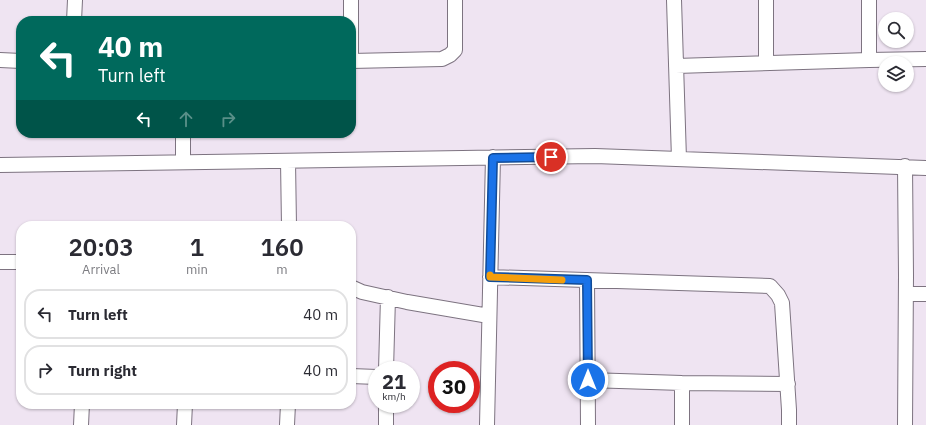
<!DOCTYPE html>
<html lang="en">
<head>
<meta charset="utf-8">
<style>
	:root { --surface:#fff; --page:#f7f7f7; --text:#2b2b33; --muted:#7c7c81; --line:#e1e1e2 }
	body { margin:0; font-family:"IBM Plex Sans",sans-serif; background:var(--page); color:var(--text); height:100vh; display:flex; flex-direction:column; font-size:15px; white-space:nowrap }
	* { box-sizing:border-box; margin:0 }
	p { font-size:13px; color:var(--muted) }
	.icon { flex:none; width:22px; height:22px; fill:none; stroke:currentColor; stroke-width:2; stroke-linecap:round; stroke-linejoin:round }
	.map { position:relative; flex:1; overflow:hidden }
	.sheet { position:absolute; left:16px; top:221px; width:340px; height:188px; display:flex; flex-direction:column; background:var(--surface); border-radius:16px; box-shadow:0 1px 3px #0004 }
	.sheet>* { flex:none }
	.guide { position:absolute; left:16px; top:16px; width:340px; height:122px; border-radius:16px; box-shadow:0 1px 3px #0004; background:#00695c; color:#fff; overflow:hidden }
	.fabs { position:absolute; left:878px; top:12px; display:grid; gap:8px }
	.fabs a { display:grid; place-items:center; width:36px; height:36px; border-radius:50%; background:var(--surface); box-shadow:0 1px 3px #0004; font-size:20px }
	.speed { position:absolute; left:368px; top:361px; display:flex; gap:8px; font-size:20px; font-weight:700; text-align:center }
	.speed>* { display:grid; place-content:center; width:52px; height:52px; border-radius:50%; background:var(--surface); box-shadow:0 1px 3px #0004; line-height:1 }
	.speed small { font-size:10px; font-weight:400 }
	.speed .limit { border:6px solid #d22; background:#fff; color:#111 }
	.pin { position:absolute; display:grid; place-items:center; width:34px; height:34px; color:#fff; margin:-17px; border:2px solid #fff; border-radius:50%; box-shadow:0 1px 4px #0007 }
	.me { position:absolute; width:44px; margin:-22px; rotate:0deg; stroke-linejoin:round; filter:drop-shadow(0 0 3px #0008) }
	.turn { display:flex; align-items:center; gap:14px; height:84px; padding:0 16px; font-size:18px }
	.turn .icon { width:52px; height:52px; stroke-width:2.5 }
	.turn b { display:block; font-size:28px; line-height:34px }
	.lanes { display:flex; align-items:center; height:38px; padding:0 16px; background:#0003; justify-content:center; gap:20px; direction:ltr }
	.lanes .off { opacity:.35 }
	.eta { display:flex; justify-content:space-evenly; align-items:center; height:68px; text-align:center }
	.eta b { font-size:24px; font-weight:600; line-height:28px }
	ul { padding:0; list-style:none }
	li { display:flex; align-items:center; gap:12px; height:50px; margin:0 8px 6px; padding:0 8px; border:2px solid var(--line); border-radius:16px }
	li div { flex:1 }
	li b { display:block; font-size:15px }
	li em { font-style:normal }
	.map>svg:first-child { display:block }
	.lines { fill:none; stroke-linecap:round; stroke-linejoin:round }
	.street-casing { stroke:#7d7380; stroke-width:16 }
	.street { stroke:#fff; stroke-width:14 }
	.route-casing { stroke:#114b97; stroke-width:10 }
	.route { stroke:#1a73e8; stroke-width:7 }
	.slow { stroke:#f59e0b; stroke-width:7 }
</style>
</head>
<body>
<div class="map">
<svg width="926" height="425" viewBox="0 0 926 425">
	<rect width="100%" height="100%" fill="#efe4f2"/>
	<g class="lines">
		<defs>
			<path id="street" d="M 674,0 L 679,159
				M 869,0 L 869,60
				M 74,21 L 75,0
				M 0,60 L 21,61
				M 351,61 L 442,59 L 450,55 L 455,50 L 455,0
				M 351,61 L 351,0
				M 766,63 L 766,0
				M 676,66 L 869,60 L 926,59
				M 288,161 L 289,226
				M 183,162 L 183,133
				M 0,165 L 595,156 L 926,168
				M 905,166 L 906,275 L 905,425
				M 0,262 L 21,262
				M 490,277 L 770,286 L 778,295 L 782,303 L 789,410 L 789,425
				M 587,280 L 588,425
				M 351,287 L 362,292 L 407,302 L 489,316
				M 906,294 L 926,294
				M 386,370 L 388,297
				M 351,376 L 377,377
				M 588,380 L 682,383 L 788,384
				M 81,425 L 82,404
				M 184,425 L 185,404
				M 287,425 L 288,404
				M 386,425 L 386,404
				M 487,425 L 493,157
				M 682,425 L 682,383"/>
		</defs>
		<use href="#street" class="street-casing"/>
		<use href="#street" class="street"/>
	</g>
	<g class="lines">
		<defs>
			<path id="route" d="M 551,157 L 493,158 L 490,277 L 587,280 L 588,380"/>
		</defs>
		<use href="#route" class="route-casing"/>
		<use href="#route" class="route"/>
		<path class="slow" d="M 490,275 L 490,277 L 562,280"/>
	</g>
</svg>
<div class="fabs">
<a><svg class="icon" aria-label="search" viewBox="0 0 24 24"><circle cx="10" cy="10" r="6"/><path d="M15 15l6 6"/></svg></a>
<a><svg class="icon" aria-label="layers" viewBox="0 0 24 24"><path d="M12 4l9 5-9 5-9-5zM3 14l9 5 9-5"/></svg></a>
</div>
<div class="speed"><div>21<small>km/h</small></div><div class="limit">30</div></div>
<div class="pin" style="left:551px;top:157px;background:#d93025"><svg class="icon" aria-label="arrive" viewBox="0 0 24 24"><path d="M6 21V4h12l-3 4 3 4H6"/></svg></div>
<svg class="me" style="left:588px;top:380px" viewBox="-20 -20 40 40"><circle r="17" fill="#1a73e8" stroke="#fff" stroke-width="3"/><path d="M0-11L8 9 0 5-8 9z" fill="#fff"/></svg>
<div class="guide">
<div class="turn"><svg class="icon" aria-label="left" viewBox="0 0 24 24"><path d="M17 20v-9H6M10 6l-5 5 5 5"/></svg><div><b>40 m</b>Turn left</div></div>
<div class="lanes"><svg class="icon" aria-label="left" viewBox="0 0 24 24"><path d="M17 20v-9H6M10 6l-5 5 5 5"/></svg><svg class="icon off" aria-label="ahead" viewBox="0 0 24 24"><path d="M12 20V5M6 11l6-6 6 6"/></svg><svg class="icon off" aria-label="right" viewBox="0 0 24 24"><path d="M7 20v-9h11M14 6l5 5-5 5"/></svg></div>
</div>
<section class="sheet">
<div class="eta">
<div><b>20:03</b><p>Arrival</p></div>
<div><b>1</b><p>min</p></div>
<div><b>160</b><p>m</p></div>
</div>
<ul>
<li><svg class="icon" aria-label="left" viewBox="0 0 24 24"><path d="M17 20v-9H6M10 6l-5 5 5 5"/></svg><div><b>Turn left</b></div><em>40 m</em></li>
<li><svg class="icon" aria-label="right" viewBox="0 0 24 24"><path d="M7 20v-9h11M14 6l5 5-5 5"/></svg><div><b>Turn right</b></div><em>40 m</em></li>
</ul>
</section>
</div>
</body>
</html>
